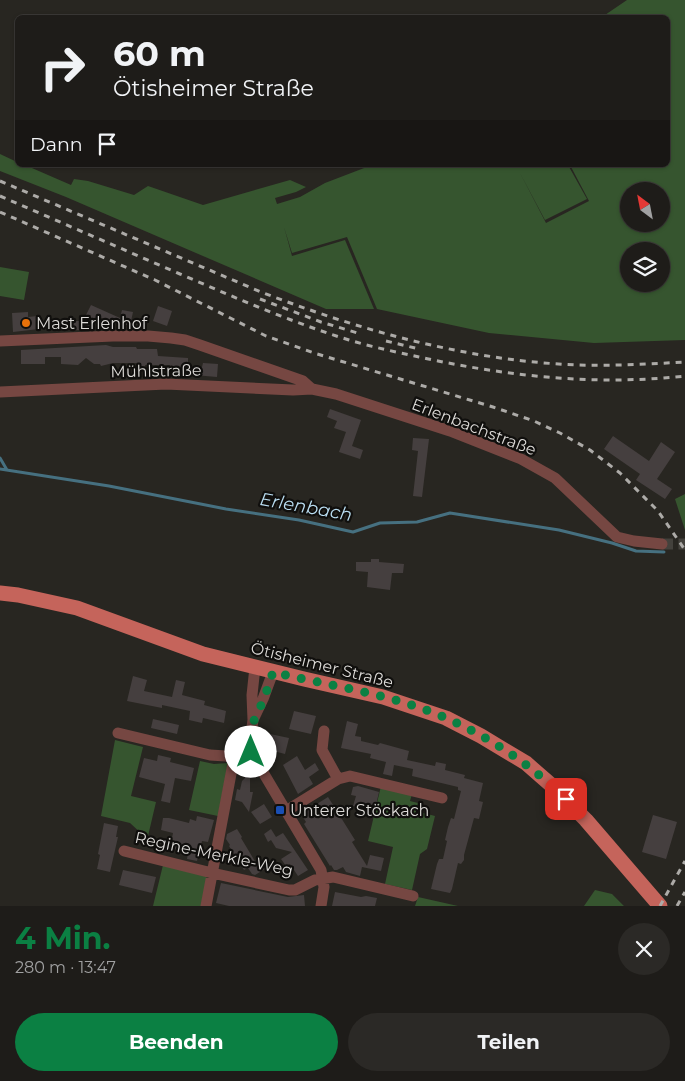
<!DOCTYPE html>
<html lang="de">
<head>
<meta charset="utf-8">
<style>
	:root { --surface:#1e1c19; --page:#2b2926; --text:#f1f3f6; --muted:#a1a1a2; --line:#3c3a38; --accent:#0b8043 }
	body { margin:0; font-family:Montserrat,sans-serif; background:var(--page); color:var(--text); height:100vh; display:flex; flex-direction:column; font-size:19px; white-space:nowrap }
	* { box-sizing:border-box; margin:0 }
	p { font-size:16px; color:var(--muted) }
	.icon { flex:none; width:28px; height:28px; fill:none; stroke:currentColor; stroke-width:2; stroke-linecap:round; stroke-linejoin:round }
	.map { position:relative; height:906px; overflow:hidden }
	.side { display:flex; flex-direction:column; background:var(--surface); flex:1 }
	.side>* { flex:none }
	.hud { position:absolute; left:15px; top:15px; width:655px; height:152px; border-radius:8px; box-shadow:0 1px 4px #0004,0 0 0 1px var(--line); background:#1e1c19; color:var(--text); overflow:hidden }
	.needle { width:32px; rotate:328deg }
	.fabs { position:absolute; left:620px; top:182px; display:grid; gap:10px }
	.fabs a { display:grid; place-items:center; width:50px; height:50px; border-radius:50%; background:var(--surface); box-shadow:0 1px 4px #0004,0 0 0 1px var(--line); font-size:25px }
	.pin { position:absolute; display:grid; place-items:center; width:42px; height:42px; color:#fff; margin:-21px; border-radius:10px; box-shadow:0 2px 8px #0006 }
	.me { position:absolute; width:55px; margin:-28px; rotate:0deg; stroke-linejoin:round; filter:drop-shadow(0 0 4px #0008) }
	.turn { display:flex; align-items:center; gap:18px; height:105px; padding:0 15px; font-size:22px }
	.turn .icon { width:65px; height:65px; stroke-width:2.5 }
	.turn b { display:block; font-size:35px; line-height:42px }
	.then { display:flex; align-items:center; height:48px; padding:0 15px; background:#0003; gap:10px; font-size:19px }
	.round { display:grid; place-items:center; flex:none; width:52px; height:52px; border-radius:26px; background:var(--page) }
	.summary { display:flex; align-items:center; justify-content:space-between; height:85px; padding:0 15px }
	h1 { font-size:30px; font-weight:700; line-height:38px; color:var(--accent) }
	.primary-button { display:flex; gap:10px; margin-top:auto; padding:10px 15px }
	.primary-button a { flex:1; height:58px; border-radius:30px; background:var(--accent); color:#fff; font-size:20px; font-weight:700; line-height:58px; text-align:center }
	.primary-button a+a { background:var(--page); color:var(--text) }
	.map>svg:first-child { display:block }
	.green { fill:#36552f; fill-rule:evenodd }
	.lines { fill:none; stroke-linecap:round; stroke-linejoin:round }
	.stream { stroke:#467080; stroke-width:3 }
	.building { fill:#453f3f }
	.minor-tunnel { stroke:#43413c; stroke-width:11; stroke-dasharray:11 5.5; stroke-linecap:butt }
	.minor { stroke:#764742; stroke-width:11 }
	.major { stroke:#c5645b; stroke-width:15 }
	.rail { stroke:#adaba8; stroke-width:3; stroke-dasharray:6 6; stroke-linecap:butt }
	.route { stroke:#0b8043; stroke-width:9; stroke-dasharray:0 16.2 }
	.food-dot { fill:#e8710a; stroke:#100f0d; stroke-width:2 }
	.transit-dot { fill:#1a4fb4; stroke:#100f0d; stroke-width:2 }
	.labels { text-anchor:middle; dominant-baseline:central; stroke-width:4.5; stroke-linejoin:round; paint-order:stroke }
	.poi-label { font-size:16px; fill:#dddbd8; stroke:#100f0d; text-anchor:start }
	.street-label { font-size:16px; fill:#dddbd8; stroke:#100f0d }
	.water-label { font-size:18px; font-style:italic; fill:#badef2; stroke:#100f0d }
</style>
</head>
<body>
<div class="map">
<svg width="685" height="906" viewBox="0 0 685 906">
	<rect width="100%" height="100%" fill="#282621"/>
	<path class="green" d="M 627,0 L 685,0 L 685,340 L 594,343 L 489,333 L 377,309 L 347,237 L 292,253 L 284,227 L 292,256 L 345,240 L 374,309 L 326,309 L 66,197 L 0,171 L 0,154 L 17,162 L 18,165 L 25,165 L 71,185 L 74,179 L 88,181 L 134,195 L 148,186 L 203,205 L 290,180 L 306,187 L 296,192 L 275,198 L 277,204 L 300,197 L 325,183 L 372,165 L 568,165 L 587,199 L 545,220 L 520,173 L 546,223 L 589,201 L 570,165 L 668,165 L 668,18 L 602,17 ZM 629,191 L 661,191 L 661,224 L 629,224 ZM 629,251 L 661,251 L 661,284 L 629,284 Z
		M 0,267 L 29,272 L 24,300 L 0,296 Z
		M 685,494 L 685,530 L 675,499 Z
		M 115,740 L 143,747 L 131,796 L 156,802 L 148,836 L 143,835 L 130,823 L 101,816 Z
		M 200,761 L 214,764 L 228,763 L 218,816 L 189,810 Z
		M 381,786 L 412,794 L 410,801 L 418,803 L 416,811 L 435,816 L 427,849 L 420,854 L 412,890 L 385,884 L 393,847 L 368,841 Z
		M 163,865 L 207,875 L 201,906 L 153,906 Z
		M 595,890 L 612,894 L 624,906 L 584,906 Z
		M 418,897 L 458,906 L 415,906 Z"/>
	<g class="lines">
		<path class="stream" d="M 0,458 L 7,470
			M 0,469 L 109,486 L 226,509 L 299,520 L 353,532 L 380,523 L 417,522 L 450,513 L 559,530 L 612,543 L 636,551 L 664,552"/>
	</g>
	<path class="building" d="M 91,305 L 120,318 L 122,310 L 133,312 L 130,326 L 98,317 L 93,328 L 83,324 L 83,330 L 70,330 L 71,321 L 83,321 Z
		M 158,306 L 172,311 L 167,326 L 153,321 Z
		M 28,312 L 28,317 L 38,316 L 39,329 L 13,332 L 12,313 Z
		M 106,345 L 113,347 L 136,347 L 137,349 L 157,349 L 158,356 L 188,358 L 188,364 L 186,364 L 185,372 L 170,371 L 170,365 L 145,365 L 145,368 L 136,368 L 136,363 L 113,363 L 101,366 L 100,364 L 94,364 L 86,358 L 78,365 L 61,364 L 61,357 L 45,357 L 45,353 L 45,364 L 21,364 L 21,350 Z
		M 203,363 L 218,364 L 217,377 L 194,375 L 195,366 L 202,367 Z
		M 330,409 L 361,420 L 352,446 L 363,450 L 360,459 L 339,452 L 346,432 L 334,428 L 337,421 L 327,417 Z
		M 613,436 L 649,461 L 661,442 L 675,452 L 657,479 L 672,489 L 665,499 L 636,480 L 640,474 L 604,449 Z
		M 413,438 L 429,439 L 422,497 L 413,496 L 418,451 L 412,450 Z
		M 371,559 L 379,559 L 379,562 L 404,564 L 403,573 L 392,573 L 390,590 L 367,587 L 368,572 L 356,571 L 356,562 L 371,562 Z
		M 133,676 L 147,680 L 144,691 L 172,697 L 176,680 L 185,682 L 182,695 L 205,701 L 204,705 L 226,711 L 224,723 L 203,718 L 202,723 L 189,720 L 190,711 L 162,705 L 162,708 L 127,701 Z
		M 294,711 L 316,716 L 311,734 L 289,729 Z
		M 153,719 L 179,725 L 177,734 L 151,728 Z
		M 347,721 L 358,724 L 355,736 L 361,737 L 361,741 L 378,745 L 380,743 L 409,751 L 407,760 L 435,766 L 436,762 L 446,764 L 445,770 L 465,775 L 464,778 L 483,783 L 479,801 L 483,802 L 479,819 L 474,818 L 464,855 L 464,860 L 461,864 L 458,863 L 452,889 L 450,893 L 431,889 L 437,864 L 439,859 L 443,859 L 447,841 L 445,840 L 448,827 L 451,818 L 454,819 L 461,791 L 458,790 L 458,787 L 412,776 L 413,769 L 394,765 L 392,776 L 383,774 L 386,762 L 370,758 L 371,754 L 341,748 Z
		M 270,734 L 289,738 L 285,754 L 266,749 Z
		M 158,755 L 171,758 L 170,762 L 194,768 L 191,781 L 175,778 L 170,803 L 161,801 L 165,784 L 139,777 L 144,758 L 157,761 Z
		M 297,756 L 305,770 L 315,763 L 319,770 L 309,777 L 313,784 L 298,794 L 283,765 Z
		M 246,777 L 250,778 L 250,792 L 253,792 L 249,812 L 242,802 L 235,800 L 237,789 L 240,790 L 242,781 Z
		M 358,786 L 379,792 L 376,805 L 372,804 L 371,808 L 366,806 L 365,809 L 353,806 L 356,796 L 351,795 L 353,787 Z
		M 328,797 L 355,840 L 352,842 L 367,866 L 370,855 L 384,858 L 381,871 L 362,867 L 360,876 L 346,872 L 343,867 L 337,870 L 334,870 L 331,865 L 330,866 L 304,824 L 306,822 L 301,814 Z
		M 264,804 L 272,817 L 260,824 L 251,812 Z
		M 653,815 L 677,822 L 666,859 L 642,852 Z
		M 197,816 L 214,820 L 208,842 L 202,841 L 197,861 L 187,859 L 188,853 L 170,848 L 173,833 L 161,830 L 163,818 L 169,818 L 189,823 L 190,819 L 196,821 Z
		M 104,823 L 118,826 L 116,837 L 118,837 L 110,872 L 97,869 L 100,855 L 98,854 Z
		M 237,829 L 242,837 L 241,838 L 256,863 L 260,860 L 265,869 L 255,875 L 252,874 L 248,868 L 244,870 L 229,846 L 230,845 L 226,839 L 227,834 Z
		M 271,829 L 276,837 L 283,833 L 308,870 L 298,876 L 290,864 L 286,866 L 281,859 L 292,852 L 276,848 L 271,840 L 268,842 L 264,834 Z
		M 123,870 L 156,877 L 152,893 L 119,885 Z
		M 221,883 L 288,897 L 304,895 L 305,906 L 229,906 L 216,903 Z
		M 335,892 L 361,897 L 366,896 L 377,898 L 375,906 L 332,906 Z"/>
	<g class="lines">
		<path class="minor-tunnel" d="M 662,544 L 685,544"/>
		<path class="minor" d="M 0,341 L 113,336 L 148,336 L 171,338 L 185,340 L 200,345 L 303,381 L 312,389
			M 0,392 L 166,384 L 293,390 L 312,389 L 336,394 L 450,431 L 521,459 L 555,478 L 617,537 L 634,541 L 662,544
			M 255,667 L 252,695 L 253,720 L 250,742 L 251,752 L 321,870 L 324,887 L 321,906
			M 254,718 L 263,699 L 273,672
			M 324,731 L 322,750 L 338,779
			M 118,733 L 210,755 L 226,756 L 250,748
			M 286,811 L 338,779 L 350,776 L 442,798
			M 124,851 L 212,873 L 289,890 L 295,890 L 315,880 L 333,877 L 413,896
			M 206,906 L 234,758 L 233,754"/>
		<path class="major" d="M 0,593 L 18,595 L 77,608 L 203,654 L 304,679 L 383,697 L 446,718 L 481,736 L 526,763 L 550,784 L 586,820 L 660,906"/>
		<path class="rail" d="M 0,181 L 261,292 C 362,331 469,361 578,365 C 614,366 650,364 685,362
			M 0,196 C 60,222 120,248 180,274 C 236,298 291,322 349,340 C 372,347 396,352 419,357 C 506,376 595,386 685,376
			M 0,212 L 155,280 L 266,336 L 314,353 L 493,407 L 534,421 L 560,433 L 590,450 L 620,473 L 658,511 L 685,550
			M 260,299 L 321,322 L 361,334
			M 386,341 L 419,349
			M 660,906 L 685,861
			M 677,906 L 685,892"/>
	</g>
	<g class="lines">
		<path class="route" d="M 251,752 C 246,731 256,717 264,699 C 267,690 270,681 273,672 C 330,686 392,694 446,718 C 491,738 531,765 566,799"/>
	</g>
	<circle class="food-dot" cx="26" cy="323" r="5"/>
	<rect class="transit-dot" x="275" y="805" width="10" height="10" rx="2.5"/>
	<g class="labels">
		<g class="poi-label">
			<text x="36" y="323">Mast Erlenhof</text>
			<text x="290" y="810">Unterer Stöckach</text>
		</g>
		<g class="street-label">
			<text transform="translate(156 371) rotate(-1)">Mühlstraße</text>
			<text transform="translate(474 427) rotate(21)">Erlenbachstraße</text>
			<text transform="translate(322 665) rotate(14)">Ötisheimer Straße</text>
			<text transform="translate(214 854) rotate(12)">Regine-Merkle-Weg</text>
		</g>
		<g class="water-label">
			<text transform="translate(306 507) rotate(10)">Erlenbach</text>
		</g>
	</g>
</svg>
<div class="fabs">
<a><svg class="needle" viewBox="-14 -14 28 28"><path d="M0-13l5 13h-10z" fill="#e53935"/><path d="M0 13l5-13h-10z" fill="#a1a1a2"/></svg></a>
<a><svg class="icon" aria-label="layers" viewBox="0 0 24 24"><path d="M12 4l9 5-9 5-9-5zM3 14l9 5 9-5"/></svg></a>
</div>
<div class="pin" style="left:566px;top:799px;background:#d93025"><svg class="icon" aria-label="arrive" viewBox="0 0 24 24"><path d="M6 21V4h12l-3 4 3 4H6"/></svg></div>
<svg class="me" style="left:251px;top:752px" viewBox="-20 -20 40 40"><circle r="19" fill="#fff"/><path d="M0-13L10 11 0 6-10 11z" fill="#0b8043"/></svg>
<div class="hud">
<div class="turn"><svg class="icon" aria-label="right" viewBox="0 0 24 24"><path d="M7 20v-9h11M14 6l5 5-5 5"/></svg><div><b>60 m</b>Ötisheimer Straße</div></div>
<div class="then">Dann<svg class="icon" aria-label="arrive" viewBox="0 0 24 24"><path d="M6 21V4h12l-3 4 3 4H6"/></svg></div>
</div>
</div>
<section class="side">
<div class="summary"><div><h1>4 Min.</h1><p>280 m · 13:47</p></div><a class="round"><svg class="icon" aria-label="close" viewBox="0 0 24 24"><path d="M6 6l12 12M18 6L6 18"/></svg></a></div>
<div class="primary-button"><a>Beenden</a><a>Teilen</a></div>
</section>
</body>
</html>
